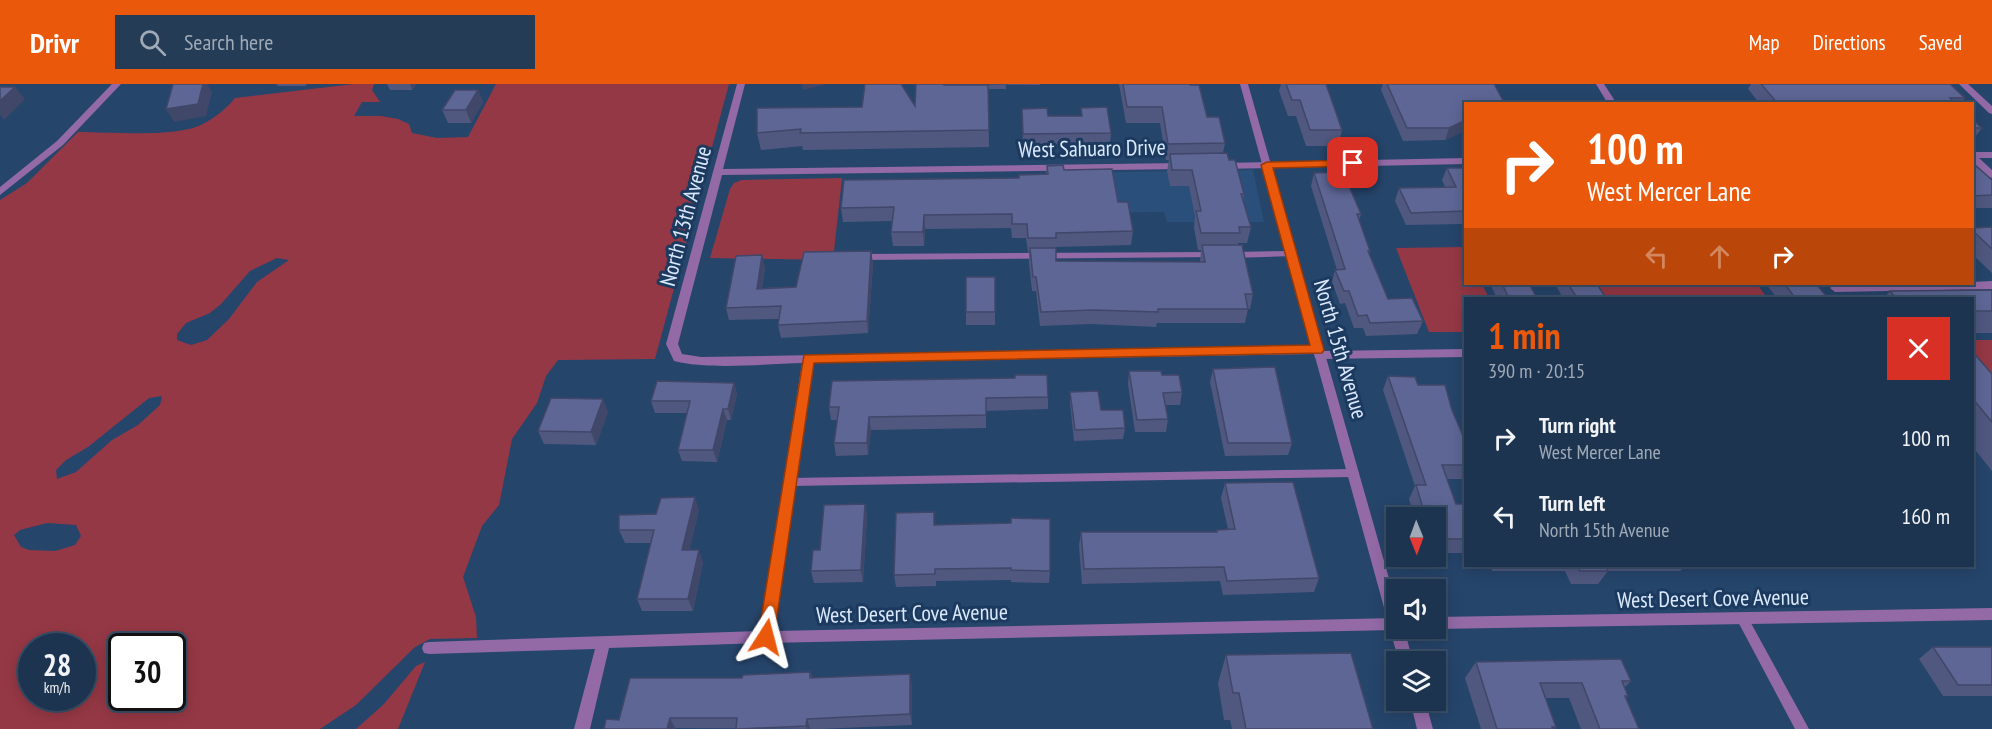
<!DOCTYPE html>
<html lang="en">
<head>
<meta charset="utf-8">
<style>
	:root { --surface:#1c3450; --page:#253c57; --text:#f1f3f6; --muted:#a0aab7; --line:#3a4f67; --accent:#ea580c }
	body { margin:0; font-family:"PT Sans Narrow",sans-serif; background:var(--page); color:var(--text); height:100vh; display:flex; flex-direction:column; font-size:22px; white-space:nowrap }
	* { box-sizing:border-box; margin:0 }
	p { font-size:20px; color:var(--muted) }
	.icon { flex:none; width:33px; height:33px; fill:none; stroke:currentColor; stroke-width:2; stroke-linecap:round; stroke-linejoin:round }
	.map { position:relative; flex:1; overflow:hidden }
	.sheet { position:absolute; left:1464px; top:213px; width:510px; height:270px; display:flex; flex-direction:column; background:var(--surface); border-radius:0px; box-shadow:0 3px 15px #0003,0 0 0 2px var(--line) }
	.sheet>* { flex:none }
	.top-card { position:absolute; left:1464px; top:18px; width:510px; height:183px; border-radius:0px; box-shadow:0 3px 15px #0003,0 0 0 2px var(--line); background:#ea580c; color:#fff; overflow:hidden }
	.needle { width:39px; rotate:179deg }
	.fabs { position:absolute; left:1386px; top:423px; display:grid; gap:12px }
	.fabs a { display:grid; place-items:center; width:60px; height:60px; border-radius:0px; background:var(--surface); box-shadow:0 3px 15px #0003,0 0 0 2px var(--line); font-size:30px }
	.speed { position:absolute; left:18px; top:549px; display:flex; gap:12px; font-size:30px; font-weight:700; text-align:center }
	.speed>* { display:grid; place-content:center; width:78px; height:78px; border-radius:50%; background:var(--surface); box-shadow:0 3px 15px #0003,0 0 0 2px var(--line); line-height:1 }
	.speed small { font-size:15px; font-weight:400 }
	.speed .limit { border:3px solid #111; border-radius:9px; background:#fff; color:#111 }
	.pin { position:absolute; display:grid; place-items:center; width:51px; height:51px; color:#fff; margin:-26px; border-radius:12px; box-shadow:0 3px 9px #0006 }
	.me { position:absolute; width:66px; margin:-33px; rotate:9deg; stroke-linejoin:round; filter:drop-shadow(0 0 4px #0008) }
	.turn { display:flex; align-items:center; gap:21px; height:126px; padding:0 24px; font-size:27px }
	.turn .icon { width:78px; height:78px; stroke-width:2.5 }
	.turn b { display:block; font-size:42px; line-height:51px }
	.lanes { display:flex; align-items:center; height:57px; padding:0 24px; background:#0003; justify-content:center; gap:30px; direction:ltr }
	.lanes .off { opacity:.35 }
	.round { display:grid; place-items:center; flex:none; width:63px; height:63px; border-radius:0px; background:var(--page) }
	.headline { display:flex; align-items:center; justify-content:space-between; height:102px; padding:0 24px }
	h1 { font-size:36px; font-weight:600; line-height:45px; color:var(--accent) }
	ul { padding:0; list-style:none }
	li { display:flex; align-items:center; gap:18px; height:78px; padding:0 24px }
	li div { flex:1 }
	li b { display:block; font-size:22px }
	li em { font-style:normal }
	header { display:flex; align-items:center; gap:36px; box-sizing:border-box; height:84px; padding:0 30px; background:var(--accent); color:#fff }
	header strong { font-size:28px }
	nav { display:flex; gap:33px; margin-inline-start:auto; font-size:21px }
	.search { width:420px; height:54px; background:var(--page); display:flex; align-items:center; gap:15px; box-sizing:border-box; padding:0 21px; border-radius:0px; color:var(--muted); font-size:22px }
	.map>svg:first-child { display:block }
	.built { fill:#2b4f7b }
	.green { fill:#953845; fill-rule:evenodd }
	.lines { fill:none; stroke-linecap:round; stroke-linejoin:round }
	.service { fill:#936aa6; fill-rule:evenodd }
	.minor { fill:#936aa6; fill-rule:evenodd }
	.tertiary { fill:#936aa6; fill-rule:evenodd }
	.wall { fill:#505880 }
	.shaded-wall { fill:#414768 }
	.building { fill:#5d6695; stroke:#414768; stroke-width:1.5 }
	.route { fill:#ea580c; stroke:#983908; stroke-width:1.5 }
	.labels { text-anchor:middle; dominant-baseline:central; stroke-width:6; stroke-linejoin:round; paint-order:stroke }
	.street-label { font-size:22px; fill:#dbe9fc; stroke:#1c3a5f }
</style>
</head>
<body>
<header>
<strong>Drivr</strong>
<div class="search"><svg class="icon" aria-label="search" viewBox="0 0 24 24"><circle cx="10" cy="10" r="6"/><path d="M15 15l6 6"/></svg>Search here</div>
<nav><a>Map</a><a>Directions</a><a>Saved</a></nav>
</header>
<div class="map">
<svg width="1992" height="645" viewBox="0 0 1992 645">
	<rect width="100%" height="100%" fill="#26456b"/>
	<path class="built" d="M 1253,86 L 1264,138 L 1167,138 L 1164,128 L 1070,129 L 1065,89 Z"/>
	<path class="green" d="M 354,0 L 374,0 L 372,6 L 380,18 L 362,18 L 354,32 L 381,32 L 398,35 L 409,40 L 412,49 L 437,54 L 468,53 L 496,0 L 729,0 L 655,275 L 558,276 L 546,292 L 537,319 L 512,355 L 499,421 L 482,442 L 463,493 L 476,533 L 477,554 L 430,555 L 415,563 L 356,621 L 320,645 L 0,645 L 0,116 L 27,99 L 78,48 C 110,48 176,54 203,40 C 215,34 227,24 235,14 ZM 277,174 L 289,176 L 257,198 L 229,235 L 207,256 L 191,261 L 177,256 L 177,250 L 186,239 L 210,229 L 221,220 L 250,187 ZM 162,312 L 160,321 L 138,341 L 112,356 L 76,388 L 57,395 L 56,386 L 66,376 L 88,363 L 149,314 ZM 47,439 L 76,441 L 81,452 L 75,461 L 55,467 L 29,466 L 21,463 L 14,451 L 20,446 ZM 82,562 L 82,614 L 32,614 L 32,562 ZM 172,562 L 172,614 L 122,614 L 122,562 Z
		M 842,94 L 833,176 L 710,174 L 730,105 L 734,99 L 742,96 Z
		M 1465,163 L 1466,200 L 1482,200 L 1489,214 L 1466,214 L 1465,248 L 1429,248 L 1396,164 Z
		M 1593,200 L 1757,200 L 1767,214 L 1601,214 Z
		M 1972,256 L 1992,256 L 1992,304 L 1973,304 Z
		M 425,578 L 398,645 L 356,645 L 384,620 L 416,582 Z"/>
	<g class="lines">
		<path class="service" d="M 1291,167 L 1296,170 L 1294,172 L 1232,174 L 1227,171 L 1232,168 Z
			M 1213,168 L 1218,171 L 1216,173 L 860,176 L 855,173 L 860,170 Z
			M 1353,385 L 1357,386 L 1359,389 L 1357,392 L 1353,393 L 790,402 L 786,401 L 784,398 L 786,395 L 790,394 Z
			M 1742,529 L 1746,530 L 1809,645 L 1795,645 L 1736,534 L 1738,530 Z"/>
		<path class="minor" d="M 112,0 L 121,0 L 63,61 L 0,111 L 0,103 L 57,57 Z
			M 737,0 L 745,0 L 723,85 L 1182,79 L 1187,82 L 1182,85 L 722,91 L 678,260 L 682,270 L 701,273 L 1318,262 L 1322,263 L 1323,267 L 1466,265 L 1466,273 L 1319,275 L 1315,274 L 1314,270 L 813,279 L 774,547 L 1396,534 L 1396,544 L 1401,544 L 1396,546 L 766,559 L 609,564 L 590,645 L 574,645 L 595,565 L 429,570 L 424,569 L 422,564 L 424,559 L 429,558 L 760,547 L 802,279 C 765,280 708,286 674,277 L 666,260 Z
			M 1596,0 L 1604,0 L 1617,20 L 1608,20 Z
			M 1959,0 L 1968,0 L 1992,22 L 1992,30 L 1989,29 Z
			M 1972,68 L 1992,68 L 1992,74 L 1979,74 L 1992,86 L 1992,94 L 1989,93 L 1972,78 Z
			M 1466,74 L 1466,80 L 1221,85 L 1216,82 L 1221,79 Z
			M 1992,197 L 1992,205 L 1835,208 L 1830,204 L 1835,200 L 1972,200 L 1972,198 Z
			M 1992,524 L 1992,536 L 1436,545 L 1434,544 L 1436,533 Z"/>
		<path class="tertiary" d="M 1240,0 L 1248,0 L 1396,519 L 1396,544 L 1404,544 L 1413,578 L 1399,578 Z
			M 1410,616 L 1425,616 L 1433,645 L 1417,645 Z"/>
	</g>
	<path class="wall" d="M 276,0 L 307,0 L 305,2 L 278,2 Z
		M 387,0 L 416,0 L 412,6 L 390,6 Z
		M 916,0 L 945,0 L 945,1 L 1040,0 L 1040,1 L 1006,1 L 1006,5 L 988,5 L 989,63 L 803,66 L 802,62 L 761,66 L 757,49 L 862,23 L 915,22 Z
		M 1119,0 L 1190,0 L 1207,33 L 1225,59 L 1223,69 L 1229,76 L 1244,110 L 1243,117 L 1251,143 L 1247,159 L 1238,159 L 1238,161 L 1253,210 L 1250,225 L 1248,225 L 1245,239 L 1157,239 L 1156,243 L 1091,240 L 1040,242 L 1036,207 L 1032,207 L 1029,179 L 1029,168 L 1028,168 L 1026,154 L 1012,154 L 1011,144 L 925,145 L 924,162 L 893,162 L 891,148 L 892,137 L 843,138 L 841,124 L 1019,94 L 1046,91 L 1047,82 L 1064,86 L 1118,118 L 1133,147 L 1131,161 L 1055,163 L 1056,177 L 1200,178 L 1201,166 L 1198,166 L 1194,144 L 1195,132 L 1189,102 L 1170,102 L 1167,87 L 1169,76 L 1166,76 L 1160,39 L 1126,39 Z
		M 1281,0 L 1326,0 L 1342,46 L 1338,62 L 1306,62 L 1296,32 L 1288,32 L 1279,7 Z
		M 1383,0 L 1494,0 L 1466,20 L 1466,46 L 1445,56 L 1403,57 L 1381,6 Z
		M 1751,0 L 1761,0 L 1965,14 L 1961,20 L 1760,20 L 1748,5 Z
		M 478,6 L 483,18 L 471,39 L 448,39 L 442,26 Z
		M 1081,24 L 1111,49 L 1110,61 L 1023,63 L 1022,25 L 1048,32 L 1081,32 Z
		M 1972,35 L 1982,44 L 1972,57 Z
		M 1972,81 L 1992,96 L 1992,124 L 1972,124 Z
		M 1447,84 L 1466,84 L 1466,148 L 1462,140 L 1406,141 L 1395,117 L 1399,104 L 1445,103 L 1442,96 Z
		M 1314,89 L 1361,130 L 1359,136 L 1370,167 L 1369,171 L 1388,215 L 1423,237 L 1417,250 L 1366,252 L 1363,244 L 1354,244 L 1345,219 L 1340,220 L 1332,198 L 1335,186 L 1337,186 L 1311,102 Z
		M 1992,143 L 1992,189 L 1972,170 L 1972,144 Z
		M 871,167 L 873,180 L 868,249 L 781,254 L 778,241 L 779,235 L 729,236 L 726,224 L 765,184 L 762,204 L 796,203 Z
		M 966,193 L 995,193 L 995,241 L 966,241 Z
		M 1490,200 L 1529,200 L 1537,214 L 1497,214 Z
		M 1555,200 L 1597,200 L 1606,214 L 1563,214 Z
		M 1766,200 L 1816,200 L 1828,214 L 1777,214 Z
		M 1992,206 L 1992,249 L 1972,249 L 1972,214 L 1884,214 L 1890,207 Z
		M 1972,267 L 1992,290 L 1992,387 L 1972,362 Z
		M 1213,285 L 1292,359 L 1288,371 L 1225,372 L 1210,298 Z
		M 1129,287 L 1162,291 L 1182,308 L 1180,321 L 1166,321 L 1168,335 L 1166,348 L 1135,348 L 1128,300 Z
		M 1388,292 L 1418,301 L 1452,326 L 1466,359 L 1466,395 L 1447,395 L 1456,420 L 1466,420 L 1466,469 L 1436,469 L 1436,434 L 1415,434 L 1409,415 L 1415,402 L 1383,306 Z
		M 832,297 L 1048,313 L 1048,325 L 986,327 L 986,344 L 871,346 L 868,371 L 836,372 L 834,359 L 837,336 L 831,336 L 829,323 Z
		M 734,299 L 737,310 L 731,336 L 727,336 L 717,378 L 682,377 L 678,366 L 687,329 L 655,329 L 651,317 Z
		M 1070,308 L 1125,344 L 1123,355 L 1074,357 L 1070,319 Z
		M 608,328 L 596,361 L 544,360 L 538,347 Z
		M 1225,399 L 1319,494 L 1314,508 L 1223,511 L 1220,497 L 1082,500 L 1079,462 L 1081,448 L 1216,448 L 1217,446 L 1228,445 L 1221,414 Z
		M 865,420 L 867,433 L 863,498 L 814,499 L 811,487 L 820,466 Z
		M 699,426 L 689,466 L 703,478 L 693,527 L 642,527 L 637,515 L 651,459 L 625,459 L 619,446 L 656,430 Z
		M 935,441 L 1050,487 L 1049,499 L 1011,498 L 1011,496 L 936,497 L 936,502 L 896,503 L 894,491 Z
		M 1491,482 L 1685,482 L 1680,487 L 1608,487 L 1598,500 L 1571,500 L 1565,487 L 1492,487 Z
		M 1933,563 L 1992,563 L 1992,612 L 1943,612 L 1919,575 Z
		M 1226,571 L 1373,645 L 1232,645 L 1230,636 L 1224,636 L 1218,599 Z
		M 1476,578 L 1631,597 L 1625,603 L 1628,612 L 1626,614 L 1639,645 L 1581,645 L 1569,614 L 1545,614 L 1556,643 L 1554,645 L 1481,645 L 1465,594 Z
		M 810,588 L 812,594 L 912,601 L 912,641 L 820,645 L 675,644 L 619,636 L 742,594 Z"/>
	<path class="shaded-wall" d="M 203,0 L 207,0 L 212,8 L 206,32 L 174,38 L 166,25 Z
		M 410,0 L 416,0 L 412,6 Z
		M 802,0 L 826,0 L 803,6 Z
		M 15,3 L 25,15 L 4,36 L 0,31 L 0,17 Z
		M 478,6 L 483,18 L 471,39 L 466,26 Z
		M 1466,36 L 1466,46 L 1445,56 L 1449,44 Z
		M 924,131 L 925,145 L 924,162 L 923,148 Z
		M 871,167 L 873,180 L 868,249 L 867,237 Z
		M 762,171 L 765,184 L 760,217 L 757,205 Z
		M 734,299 L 737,310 L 731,336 L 728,325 Z
		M 603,315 L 608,328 L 596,361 L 591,348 Z
		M 723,325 L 727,336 L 717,378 L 713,366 Z
		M 869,333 L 871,346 L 868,371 L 867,359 Z
		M 695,413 L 699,426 L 687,478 L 682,466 Z
		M 865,420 L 867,433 L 863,498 L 861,486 Z
		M 699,466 L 703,478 L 693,527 L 688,515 Z
		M 910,590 L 912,601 L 912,641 L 910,630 Z
		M 670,634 L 675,644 L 675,645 L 667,645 Z
		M 807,635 L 810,645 L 807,645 L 806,642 Z"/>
	<path class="building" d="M 173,0 L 203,0 L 198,20 L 166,25 Z
		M 865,0 L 901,0 L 915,22 L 916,0 L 944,0 L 944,1 L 988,1 L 989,46 L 800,49 L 801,45 L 757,49 L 757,24 L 862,23 Z
		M 1123,0 L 1190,0 L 1190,1 L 1199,1 L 1207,33 L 1219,33 L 1225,59 L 1168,60 L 1162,23 L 1127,23 Z
		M 1286,0 L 1326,0 L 1342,46 L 1310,46 L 1300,16 L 1292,16 Z
		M 1387,0 L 1494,0 L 1505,20 L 1466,20 L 1466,36 L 1449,44 L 1407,44 Z
		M 1761,0 L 1950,0 L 1965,14 L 1950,14 L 1956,20 L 1778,20 Z
		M 0,3 L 15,3 L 0,17 Z
		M 455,6 L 478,6 L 466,26 L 442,26 Z
		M 1571,18 L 1607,18 L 1608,20 L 1572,20 Z
		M 1655,18 L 1679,18 L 1680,20 L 1656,20 Z
		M 1107,23 L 1111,49 L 1023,50 L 1022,25 L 1047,24 L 1048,32 L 1082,32 L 1081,24 Z
		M 1972,35 L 1982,44 L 1972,44 Z
		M 1227,69 L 1229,76 L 1235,76 L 1244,110 L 1241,110 L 1251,143 L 1239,143 L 1240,149 L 1201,149 L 1196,127 L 1201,127 L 1192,86 L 1172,86 L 1170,70 Z
		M 1063,81 L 1064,86 L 1112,85 L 1118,118 L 1128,118 L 1133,147 L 1056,149 L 1056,154 L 1028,154 L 1027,140 L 1012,140 L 1012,130 L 924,131 L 923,148 L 891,148 L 894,123 L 841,124 L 844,96 L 1019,94 L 1019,91 L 1048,90 L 1047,82 Z
		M 1972,81 L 1975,81 L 1992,96 L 1992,111 L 1972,112 Z
		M 1447,84 L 1466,84 L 1466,127 L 1411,129 L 1399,104 L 1456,103 Z
		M 1343,88 L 1361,130 L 1357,130 L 1370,167 L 1368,167 L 1388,215 L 1412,214 L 1423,237 L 1370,239 L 1367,231 L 1358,232 L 1349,207 L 1344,207 L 1335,186 L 1345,185 L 1314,89 Z
		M 1992,143 L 1992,165 L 1972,146 L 1972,144 Z
		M 1202,161 L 1242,161 L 1253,210 L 1245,210 L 1248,225 L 1158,225 L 1158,228 L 1093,226 L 1041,228 L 1036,193 L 1033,193 L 1030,164 L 1056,164 L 1056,177 L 1205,178 Z
		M 871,167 L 867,237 L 778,241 L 781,222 L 726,224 L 736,172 L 762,171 L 757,205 L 796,203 L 804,168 Z
		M 966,193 L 995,193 L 995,228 L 966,228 Z
		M 1502,200 L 1529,200 L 1537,214 L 1509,214 Z
		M 1568,200 L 1597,200 L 1606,214 L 1577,214 Z
		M 1785,200 L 1816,200 L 1828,214 L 1795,214 Z
		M 1992,206 L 1992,227 L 1972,227 L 1972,214 L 1896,214 L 1890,207 Z
		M 1972,267 L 1992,290 L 1992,338 L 1972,314 Z
		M 1275,283 L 1292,359 L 1228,359 L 1213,285 Z
		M 1129,287 L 1161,287 L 1162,291 L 1179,291 L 1182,308 L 1163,309 L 1168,335 L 1137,336 Z
		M 1015,291 L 1047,291 L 1048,313 L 986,314 L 986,331 L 869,333 L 867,359 L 834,359 L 839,323 L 829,323 L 832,297 L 1015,294 Z
		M 1388,292 L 1415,293 L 1418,301 L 1445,301 L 1452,326 L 1466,359 L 1466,381 L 1442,381 L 1456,420 L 1466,420 L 1466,455 L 1436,455 L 1436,434 L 1426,434 L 1416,401 L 1426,401 Z
		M 657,297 L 734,299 L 728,325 L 723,325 L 713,366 L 678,366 L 690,317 L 651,317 Z
		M 1098,307 L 1101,326 L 1123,326 L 1125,344 L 1075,346 L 1070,308 Z
		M 551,314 L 603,315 L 591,348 L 538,347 Z
		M 1293,398 L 1319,494 L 1227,497 L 1224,483 L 1084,485 L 1081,448 L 1217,448 L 1217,446 L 1235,445 L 1225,399 Z
		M 695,413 L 682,466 L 699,466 L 688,515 L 637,515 L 654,446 L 619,446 L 619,431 L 656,430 L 661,414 Z
		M 865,420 L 861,486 L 811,487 L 813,466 L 820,466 L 824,421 Z
		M 934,428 L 934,441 L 1011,439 L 1011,434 L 1050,435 L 1050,487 L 1011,486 L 1011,484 L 935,485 L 935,490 L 894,491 L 896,429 Z
		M 1578,482 L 1606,482 L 1608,487 L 1580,487 Z
		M 1933,563 L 1992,563 L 1992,601 L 1958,601 Z
		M 1351,569 L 1373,645 L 1246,645 L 1239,609 L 1233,609 L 1226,571 Z
		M 1621,575 L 1631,597 L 1622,597 L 1628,612 L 1625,612 L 1639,645 L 1600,645 L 1582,599 L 1540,599 L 1556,643 L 1552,643 L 1553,645 L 1497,645 L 1476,578 Z
		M 810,588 L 810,594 L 910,590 L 910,630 L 807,635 L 806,642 L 738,645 L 736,645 L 737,634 L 670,634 L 667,645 L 604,645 L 606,635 L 619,636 L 630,594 L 742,594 L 743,591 Z"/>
	<path class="route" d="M 1353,76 L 1358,79 L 1357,82 L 1273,84 L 1324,266 L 1322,269 L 814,279 L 774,553 L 772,558 L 766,560 L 760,558 L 758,553 L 804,271 L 1310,261 L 1261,81 L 1267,78 Z"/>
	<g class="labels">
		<g class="street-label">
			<text transform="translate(1092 64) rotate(-1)">West Sahuaro Drive</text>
			<text transform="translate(685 132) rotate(-75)">North 13th Avenue</text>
			<text transform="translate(1341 265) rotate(74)">North 15th Avenue</text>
			<text transform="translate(1713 514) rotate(-1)">West Desert Cove Avenue</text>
			<text transform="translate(912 529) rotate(-1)">West Desert Cove Avenue</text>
		</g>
	</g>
</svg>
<div class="fabs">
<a><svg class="needle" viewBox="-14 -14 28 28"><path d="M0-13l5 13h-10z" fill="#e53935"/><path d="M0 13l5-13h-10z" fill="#a0aab7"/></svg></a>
<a><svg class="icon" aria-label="sound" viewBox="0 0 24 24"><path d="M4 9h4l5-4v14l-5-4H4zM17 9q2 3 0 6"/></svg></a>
<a><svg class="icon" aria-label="layers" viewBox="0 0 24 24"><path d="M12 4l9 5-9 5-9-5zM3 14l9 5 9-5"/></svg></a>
</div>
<div class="speed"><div>28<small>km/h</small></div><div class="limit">30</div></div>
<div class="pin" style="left:1353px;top:79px;background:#d93025"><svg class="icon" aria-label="arrive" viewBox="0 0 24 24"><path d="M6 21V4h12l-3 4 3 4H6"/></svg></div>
<svg class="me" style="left:766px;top:553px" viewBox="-20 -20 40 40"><path d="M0-17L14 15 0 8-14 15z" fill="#ea580c" stroke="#fff" stroke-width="4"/></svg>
<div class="top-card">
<div class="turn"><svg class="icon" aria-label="right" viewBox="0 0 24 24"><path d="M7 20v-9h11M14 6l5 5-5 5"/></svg><div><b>100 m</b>West Mercer Lane</div></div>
<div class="lanes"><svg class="icon off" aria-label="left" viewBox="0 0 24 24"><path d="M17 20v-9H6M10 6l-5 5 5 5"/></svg><svg class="icon off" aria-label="ahead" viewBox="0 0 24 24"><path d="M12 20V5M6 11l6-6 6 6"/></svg><svg class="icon" aria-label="right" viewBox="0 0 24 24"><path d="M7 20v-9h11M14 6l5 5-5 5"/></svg></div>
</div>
<section class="sheet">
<div class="headline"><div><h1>1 min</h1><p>390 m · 20:15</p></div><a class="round" style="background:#d93025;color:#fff"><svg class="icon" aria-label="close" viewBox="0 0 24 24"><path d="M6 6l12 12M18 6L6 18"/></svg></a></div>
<ul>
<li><svg class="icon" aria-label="right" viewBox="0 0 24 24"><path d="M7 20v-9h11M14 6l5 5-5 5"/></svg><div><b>Turn right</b><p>West Mercer Lane</p></div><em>100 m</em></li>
<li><svg class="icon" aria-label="left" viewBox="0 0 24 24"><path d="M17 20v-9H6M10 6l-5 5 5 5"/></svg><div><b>Turn left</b><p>North 15th Avenue</p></div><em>160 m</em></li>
</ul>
</section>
</div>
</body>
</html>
